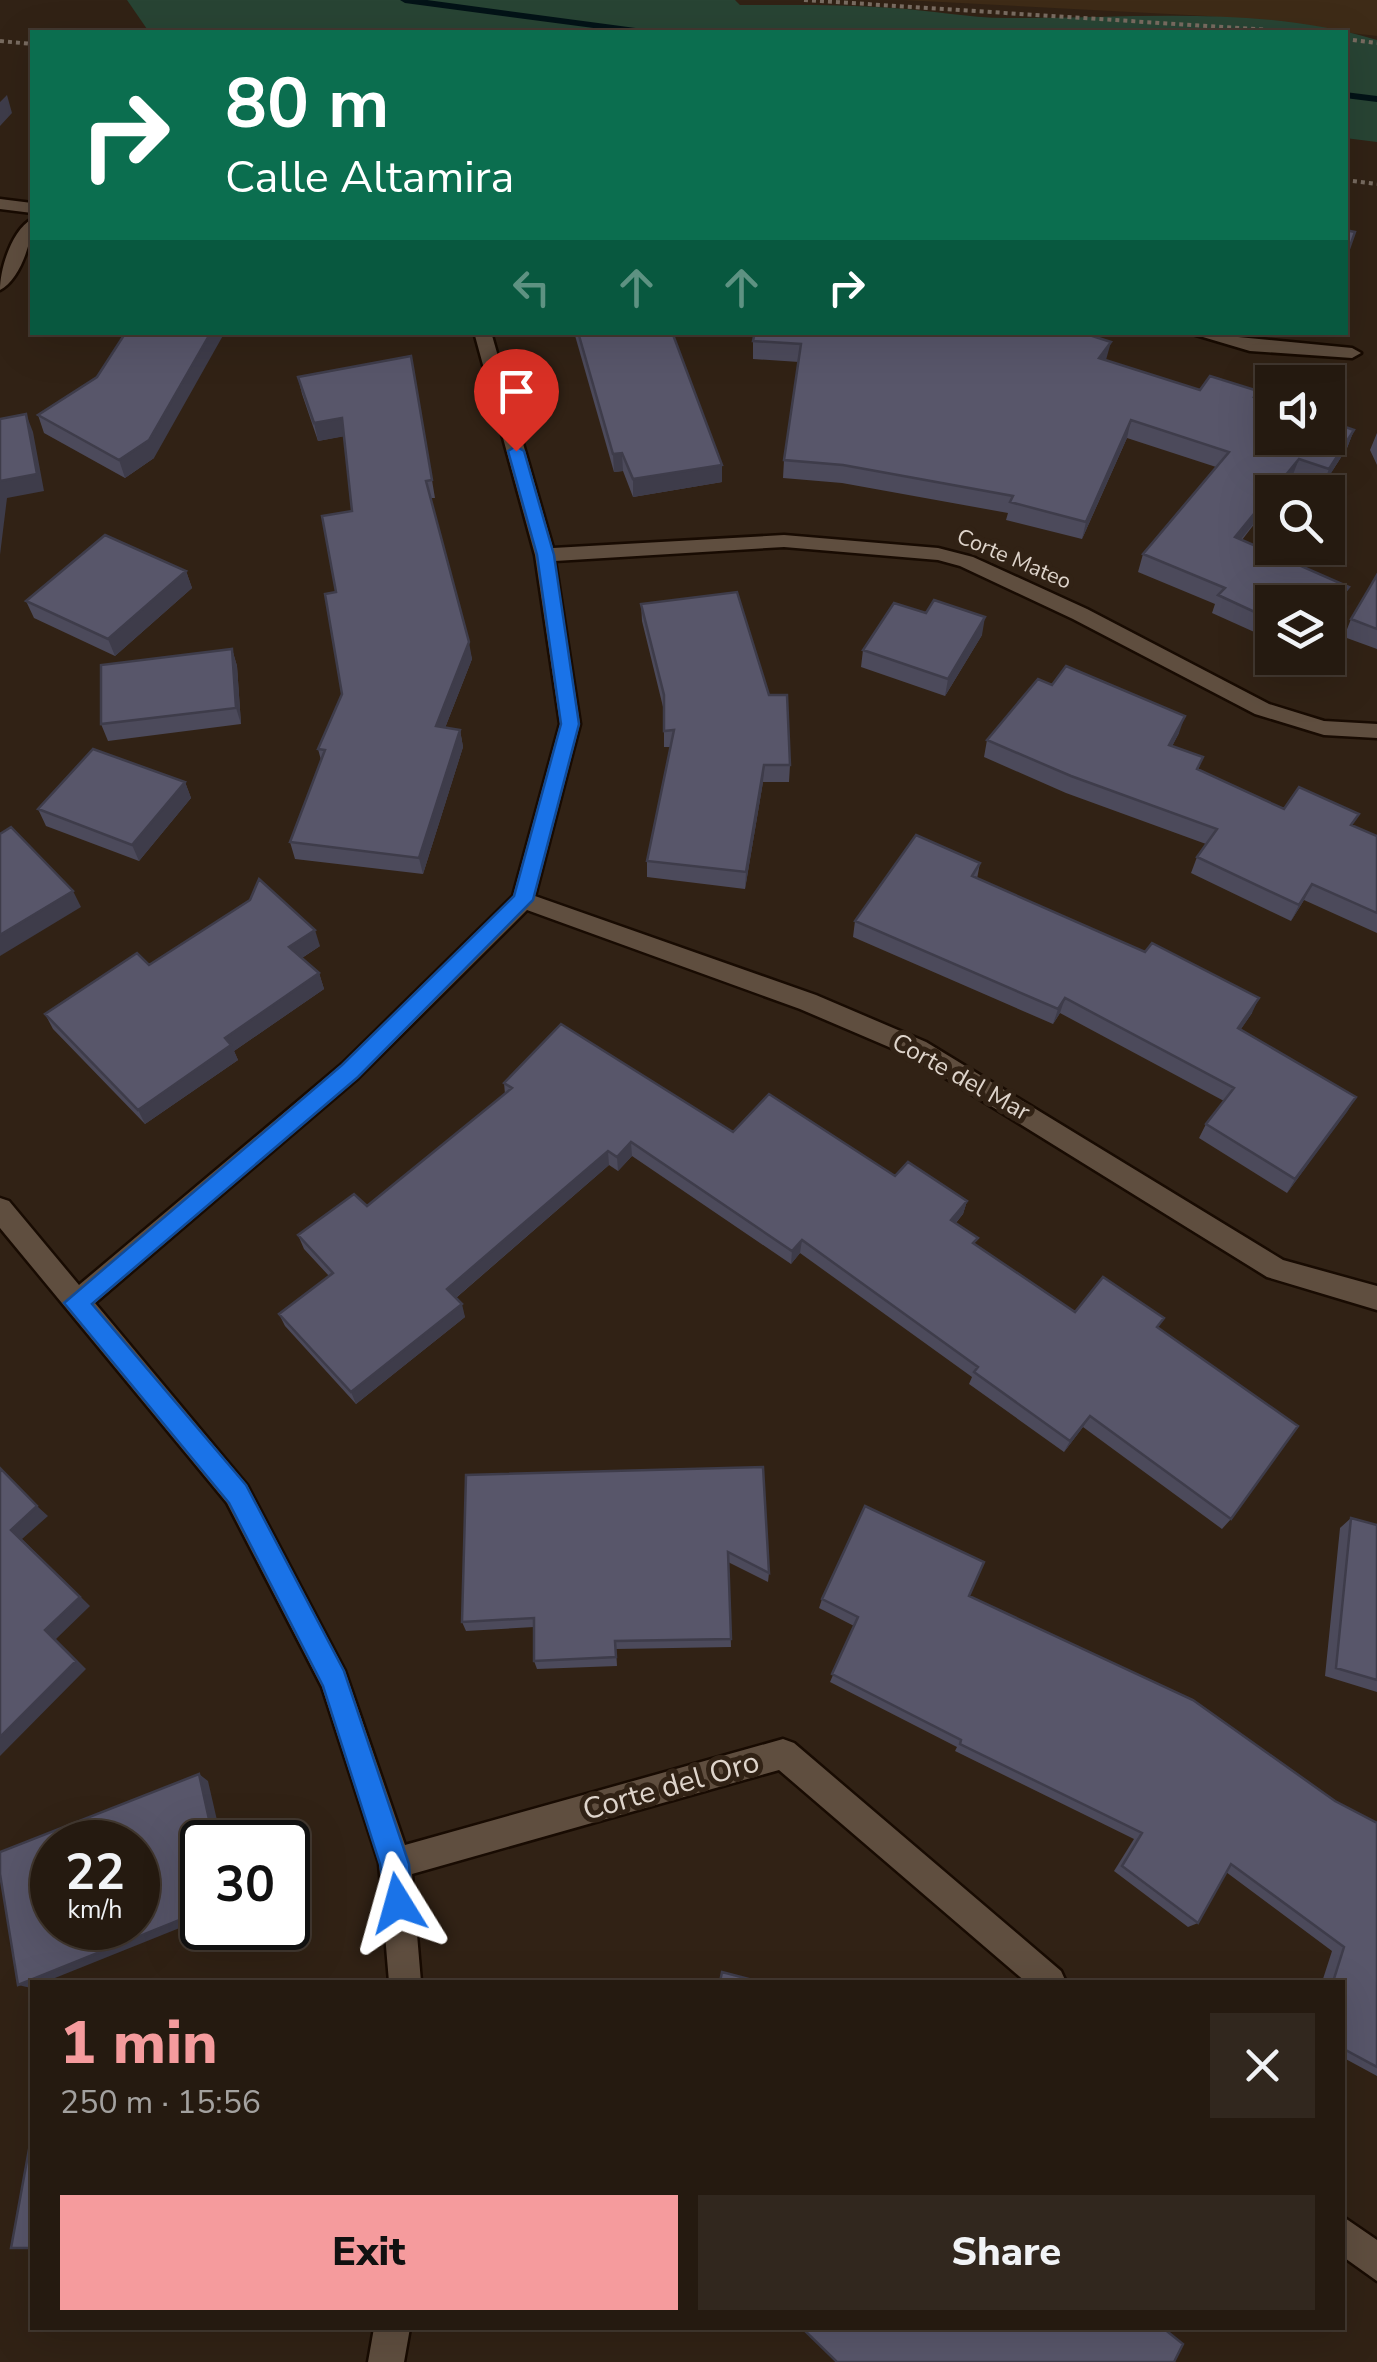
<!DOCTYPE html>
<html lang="en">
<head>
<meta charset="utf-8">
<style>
	:root { --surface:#251a10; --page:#31271e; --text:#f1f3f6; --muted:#a3a19f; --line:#423830; --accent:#f59b9d }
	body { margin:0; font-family:"Nunito Sans",sans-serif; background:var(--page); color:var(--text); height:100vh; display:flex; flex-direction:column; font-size:38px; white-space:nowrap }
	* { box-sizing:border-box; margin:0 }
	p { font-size:32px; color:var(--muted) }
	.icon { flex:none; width:55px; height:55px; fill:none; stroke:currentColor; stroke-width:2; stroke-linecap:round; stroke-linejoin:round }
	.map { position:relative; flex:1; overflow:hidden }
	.side { position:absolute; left:30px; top:1980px; width:1315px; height:350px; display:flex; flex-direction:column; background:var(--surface); border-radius:0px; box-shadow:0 10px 40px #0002,0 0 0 2px var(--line) }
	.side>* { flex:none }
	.banner { position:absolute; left:30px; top:30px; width:1318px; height:305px; border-radius:0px; box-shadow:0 10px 40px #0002,0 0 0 2px var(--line); background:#0b6e4f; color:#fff; overflow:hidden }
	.fabs { position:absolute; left:1255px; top:365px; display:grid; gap:20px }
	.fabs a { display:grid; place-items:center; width:90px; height:90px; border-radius:0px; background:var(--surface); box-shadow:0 10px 40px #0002,0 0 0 2px var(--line); font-size:50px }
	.speed { position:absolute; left:30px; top:1820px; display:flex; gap:20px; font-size:50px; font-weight:700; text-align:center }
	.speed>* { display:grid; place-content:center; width:130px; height:130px; border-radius:50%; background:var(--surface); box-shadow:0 10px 40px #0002,0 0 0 2px var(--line); line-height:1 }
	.speed small { font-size:25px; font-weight:400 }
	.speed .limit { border:5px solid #111; border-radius:15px; background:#fff; color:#111 }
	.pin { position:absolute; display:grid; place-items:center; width:85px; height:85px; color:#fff; margin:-102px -42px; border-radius:50% 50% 50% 0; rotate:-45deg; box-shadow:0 0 10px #0007 }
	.pin .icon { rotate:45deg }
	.me { position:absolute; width:110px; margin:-55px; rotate:352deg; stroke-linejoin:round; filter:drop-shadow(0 0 8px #0008) }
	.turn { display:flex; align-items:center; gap:35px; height:210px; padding:0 30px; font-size:45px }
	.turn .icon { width:130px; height:130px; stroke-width:2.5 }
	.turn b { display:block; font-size:70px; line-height:85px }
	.lanes { display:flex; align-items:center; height:95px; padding:0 30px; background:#0003; justify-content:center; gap:50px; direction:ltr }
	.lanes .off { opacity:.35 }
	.round { display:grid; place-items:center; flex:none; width:105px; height:105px; border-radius:0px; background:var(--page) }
	.head { display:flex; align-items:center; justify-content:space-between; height:170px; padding:0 30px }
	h1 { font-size:60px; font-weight:800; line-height:75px; color:var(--accent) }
	.cta { display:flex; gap:20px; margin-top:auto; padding:20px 30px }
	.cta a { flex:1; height:115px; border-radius:0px; background:var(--accent); color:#111; font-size:40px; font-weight:800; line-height:115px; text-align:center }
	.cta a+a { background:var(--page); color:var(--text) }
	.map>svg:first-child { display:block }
	.built { fill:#3e2b17 }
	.green { fill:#284434 }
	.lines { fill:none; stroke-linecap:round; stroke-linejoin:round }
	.stream { fill:#031317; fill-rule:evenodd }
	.minor-casing { stroke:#180b02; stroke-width:5 }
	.path { stroke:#786b60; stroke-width:4; stroke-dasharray:4 4; stroke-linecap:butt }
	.minor { fill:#5f4e3f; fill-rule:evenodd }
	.wall { fill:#4c4a5b }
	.shaded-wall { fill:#3e3c4a }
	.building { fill:#58566a; stroke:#3e3c4a; stroke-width:2.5; fill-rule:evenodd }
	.route { fill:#1a73e8; stroke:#114b97; stroke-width:2.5 }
	.labels { text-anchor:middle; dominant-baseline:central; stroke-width:10; stroke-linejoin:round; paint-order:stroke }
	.far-street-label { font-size:22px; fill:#ded4cb; stroke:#312215 }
	.street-label { font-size:25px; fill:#ded4cb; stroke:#312215 }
	.near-street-label { font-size:30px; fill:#ded4cb; stroke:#312215 }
</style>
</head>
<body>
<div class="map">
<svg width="1377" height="2362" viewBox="0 0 1377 2362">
	<rect width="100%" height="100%" fill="#312215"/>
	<path class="built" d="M 903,0 L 1377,0 L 1377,36 L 1207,16 Z"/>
	<path class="green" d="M 127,0 L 735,0 L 740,5 C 790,5 841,4 892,8 C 930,10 968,18 1006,18 C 1130,19 1256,4 1377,40 L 1377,142 L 1345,138 L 1345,32 L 448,32 L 426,28 L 413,32 L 149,32 Z"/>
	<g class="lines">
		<path class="stream" d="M 400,0 L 427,0 L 643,29 L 648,32 L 624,32 L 405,3 Z
			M 1345,92 L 1377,96 L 1377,102 L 1345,98 Z"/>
		<defs>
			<path id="minor" d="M 0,199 L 32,203 L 32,213 L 0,209 Z
				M 32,219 C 33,240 20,280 0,290 C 0,268 12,230 32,219 Z
				M 474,332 L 491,332 L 553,548 L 784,535 L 938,548 L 973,557 L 1087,609 L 1269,704 L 1324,721 L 1377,724 L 1377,738 L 1324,735 L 1255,714 L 1073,619 L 960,566 L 938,560 L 784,547 L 555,561 L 580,724 L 535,896 L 816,995 L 926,1042 L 1283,1260 L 1377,1286 L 1377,1310 L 1267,1277 L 910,1056 L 800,1009 L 527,910 L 358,1078 L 95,1303 L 247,1485 L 345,1671 L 405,1845 L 783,1739 L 794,1743 L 1061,1971 L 1066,1982 L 1026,1982 L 779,1770 L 412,1874 L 421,1982 L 389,1982 L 379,1863 L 322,1687 L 227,1503 L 0,1228 L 0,1198 L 9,1201 L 79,1285 L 342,1064 L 513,896 L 560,724 L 535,555 Z
				M 1186,332 L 1352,348 L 1361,353 L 1352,358 L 1250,351 Z
				M 1342,2216 L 1377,2240 L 1377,2281 L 1342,2256 Z
				M 374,2328 L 410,2328 L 404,2362 L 368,2362 Z"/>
		</defs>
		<use href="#minor" class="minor-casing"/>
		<path class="path" d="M 804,0 L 1300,32
			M 1345,39 L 1377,43
			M 0,41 L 32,44
			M 1345,180 L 1377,184"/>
		<use href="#minor" class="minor"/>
	</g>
	<path class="wall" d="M 574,332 L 672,332 L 722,465 L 722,482 L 633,497 L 623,471 L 614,472 Z
		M 753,341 L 1106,360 L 1200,390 L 1258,391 L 1256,398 L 1354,430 L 1347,448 L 1322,487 L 1292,477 L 1272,492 L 1272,501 L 1242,540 L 1341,604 L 1272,602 L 1272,640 L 1212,613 L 1215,604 L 1138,572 L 1143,554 L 1216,467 L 1127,438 L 1082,539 L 1006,520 L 1008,513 L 842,483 L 783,478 L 784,460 L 799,362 L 753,359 Z
		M 411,356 L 435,498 L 431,498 L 472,659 L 445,728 L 460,730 L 463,747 L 423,874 L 295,859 L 290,842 L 321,760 L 318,749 L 342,694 L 352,511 L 344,436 L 318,441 L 302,394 L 298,377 Z
		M 38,415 L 154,458 L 125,478 L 44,433 Z
		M 1377,433 L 1377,465 L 1370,450 Z
		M 186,571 L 192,588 L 115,656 L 34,618 L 26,601 Z
		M 1377,575 L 1377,649 L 1344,637 L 1351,619 Z
		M 641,604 L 790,765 L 789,782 L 763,782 L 745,889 L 647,877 L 647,861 L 671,747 L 664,747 L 664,711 L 642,621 Z
		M 982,635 L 945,696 L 861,667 L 863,650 Z
		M 232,649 L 237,666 L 241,724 L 108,741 L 101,724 Z
		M 1179,733 L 1172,746 L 1203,757 L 1198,770 L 1284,809 L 1352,826 L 1377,836 L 1377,933 L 1304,900 L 1291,921 L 1191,873 L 1197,857 L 1206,844 L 1066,793 L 984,757 L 987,740 Z
		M 185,782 L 191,798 L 139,861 L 46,826 L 38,809 Z
		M 980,863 L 977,879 L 1252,1013 L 1240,1030 L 1356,1097 L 1287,1193 L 1199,1138 L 1206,1124 L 1224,1101 L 1060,1013 L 1053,1024 L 853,937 L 855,921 Z
		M 320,946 L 302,958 L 319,973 L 324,989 L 234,1051 L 238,1060 L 145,1124 L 53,1029 L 45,1014 L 149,965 Z
		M 504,1083 L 733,1132 L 895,1176 L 967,1201 L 963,1214 L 956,1223 L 976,1245 L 1075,1312 L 1158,1328 L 1231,1519 L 1222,1529 L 1083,1427 L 1064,1452 L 969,1384 L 972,1377 L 800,1253 L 791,1264 L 632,1156 L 618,1171 L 609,1165 L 456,1298 L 465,1317 L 356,1404 L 285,1326 L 279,1314 L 329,1276 L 304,1249 L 298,1235 L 367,1206 L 505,1094 Z
		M 763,1467 L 769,1573 L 768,1582 L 728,1562 L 731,1647 L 616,1649 L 617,1666 L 537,1669 L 534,1661 L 534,1627 L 466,1631 L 462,1622 Z
		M 1351,1518 L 1377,1525 L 1377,1692 L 1325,1676 L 1340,1528 Z
		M 969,1596 L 1335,1801 L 1377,1823 L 1377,2076 L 1342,2057 L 1342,1982 L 1322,1982 L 1332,1951 L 1226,1872 L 1198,1923 L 1188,1927 L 1114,1871 L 1134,1839 L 955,1751 L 957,1747 L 830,1682 L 854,1626 L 819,1608 L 822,1599 Z"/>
	<path class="shaded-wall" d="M 7,95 L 12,113 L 0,126 L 0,102 Z
		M 211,332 L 225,332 L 154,458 L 125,478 L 119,460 Z
		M 1111,342 L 1106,360 L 1099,358 Z
		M 26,414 L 33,432 L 44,491 L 7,498 L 0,555 L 0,481 Z
		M 342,418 L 346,436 L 318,441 L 314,423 Z
		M 1131,420 L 1127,438 L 1082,539 L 1086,522 Z
		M 1354,430 L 1347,448 L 1322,487 L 1329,469 Z
		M 622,453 L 623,471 L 614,472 L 613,454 Z
		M 1299,459 L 1292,477 L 1280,492 L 1272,492 L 1272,501 L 1229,554 L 1235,537 Z
		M 722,465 L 722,482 L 633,497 L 633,479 Z
		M 186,571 L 192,588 L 115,656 L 108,639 Z
		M 1349,587 L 1341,604 L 1328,621 L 1328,613 Z
		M 985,617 L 982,635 L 945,696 L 948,679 Z
		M 469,642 L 472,659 L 439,743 L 436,726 Z
		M 232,649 L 237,666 L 241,724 L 236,708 Z
		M 1185,716 L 1179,733 L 1164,762 L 1169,745 Z
		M 460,730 L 463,747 L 423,874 L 419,858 Z
		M 764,765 L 763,782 L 745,889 L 746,872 Z
		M 185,782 L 191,798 L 139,861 L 132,845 Z
		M 1312,884 L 1304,900 L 1291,921 L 1299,905 Z
		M 73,891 L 81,907 L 0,956 L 0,935 Z
		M 315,930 L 320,946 L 294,963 L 289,947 Z
		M 319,973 L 324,989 L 234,1051 L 238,1060 L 145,1124 L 138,1110 L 225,1038 Z
		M 1065,998 L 1060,1013 L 1053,1024 L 1058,1009 Z
		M 1259,998 L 1252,1013 L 1231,1044 L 1238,1028 Z
		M 1356,1097 L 1347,1112 L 1287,1193 L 1295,1179 Z
		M 631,1142 L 632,1156 L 618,1171 L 617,1157 Z
		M 608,1151 L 609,1165 L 451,1302 L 447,1289 Z
		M 967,1201 L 963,1214 L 947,1233 L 951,1220 Z
		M 802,1240 L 800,1253 L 791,1264 L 792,1251 Z
		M 462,1304 L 465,1317 L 356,1404 L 351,1392 Z
		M 1090,1416 L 1083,1427 L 1064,1452 L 1070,1441 Z
		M 37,1506 L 48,1516 L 22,1539 L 90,1606 L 56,1639 L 86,1669 L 0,1756 L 0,1737 L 45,1630 L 11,1530 Z
		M 199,1774 L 208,1781 L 222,1842 L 214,1842 Z
		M 202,1911 L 202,1919 L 45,1982 L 32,1982 L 32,1988 L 31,1988 L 18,1985 Z"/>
	<path class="building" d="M 1345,230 L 1355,232 L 1345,260 Z
		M 126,332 L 211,332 L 149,440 L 119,460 L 38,415 L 97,377 Z
		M 578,332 L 672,332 L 722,465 L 633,479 L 622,453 L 613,454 Z
		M 755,332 L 1080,332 L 1111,342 L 1099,358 L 1200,390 L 1210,376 L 1258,391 L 1254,397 L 1272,403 L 1272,438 L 1328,438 L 1328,421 L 1354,430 L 1329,469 L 1299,459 L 1235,537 L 1349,587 L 1328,613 L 1328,602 L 1272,602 L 1272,620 L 1218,595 L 1225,588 L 1143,554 L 1229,452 L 1131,420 L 1086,522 L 1010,502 L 1013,496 L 843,465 L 784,460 L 801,344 L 753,341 Z
		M 411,356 L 432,480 L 426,481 L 469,642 L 436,726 L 460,730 L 419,858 L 290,842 L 325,750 L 318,749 L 342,694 L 325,594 L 336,592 L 322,516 L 352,511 L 342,418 L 314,423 L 298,377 Z
		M 26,414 L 37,474 L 0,481 L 0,419 Z
		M 105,535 L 186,571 L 108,639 L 26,601 Z
		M 1377,575 L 1377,629 L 1351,619 Z
		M 737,592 L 769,695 L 787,695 L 790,765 L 764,765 L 746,872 L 647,861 L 674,730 L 664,731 L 664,695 L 641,604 Z
		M 934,600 L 985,617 L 948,679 L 863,650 L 894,603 L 926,613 Z
		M 232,649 L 236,708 L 101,724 L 101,665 Z
		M 1066,666 L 1185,716 L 1169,745 L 1203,757 L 1197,769 L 1284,809 L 1299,787 L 1359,814 L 1351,825 L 1377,836 L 1377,913 L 1312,884 L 1299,905 L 1197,857 L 1217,829 L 1071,776 L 987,740 L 1038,679 L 1052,685 Z
		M 93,749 L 185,782 L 132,845 L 38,809 Z
		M 11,827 L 73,891 L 0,935 L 0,834 Z
		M 916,835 L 980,863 L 972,876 L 1145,952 L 1152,943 L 1259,998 L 1238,1028 L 1356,1097 L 1295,1179 L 1206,1124 L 1234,1088 L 1065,998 L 1058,1009 L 855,921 Z
		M 259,879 L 315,930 L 289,947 L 319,973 L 225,1038 L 231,1045 L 138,1110 L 45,1014 L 137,953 L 149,965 L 250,900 Z
		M 561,1024 L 733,1132 L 769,1094 L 895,1176 L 908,1162 L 967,1201 L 951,1220 L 978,1238 L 973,1243 L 1075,1312 L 1103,1277 L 1164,1318 L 1157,1327 L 1298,1426 L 1231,1519 L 1090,1416 L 1070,1441 L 974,1372 L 978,1367 L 802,1240 L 792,1251 L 631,1142 L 617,1157 L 608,1151 L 447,1289 L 462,1304 L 351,1392 L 279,1314 L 333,1273 L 298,1235 L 354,1194 L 367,1206 L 512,1088 L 504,1083 Z
		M 763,1467 L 769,1573 L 728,1552 L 731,1639 L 615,1641 L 616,1657 L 534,1661 L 534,1618 L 462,1622 L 466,1475 Z
		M 0,1468 L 37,1506 L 11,1530 L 80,1597 L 45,1630 L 76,1661 L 0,1737 Z
		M 865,1506 L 984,1562 L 969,1596 L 1193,1700 L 1335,1801 L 1377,1823 L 1377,2067 L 1342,2048 L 1342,1982 L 1333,1982 L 1344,1947 L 1231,1864 L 1198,1923 L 1122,1866 L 1142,1833 L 960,1744 L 961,1740 L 832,1674 L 858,1617 L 822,1599 Z
		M 1351,1518 L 1377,1525 L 1377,1680 L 1336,1668 Z
		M 199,1774 L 214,1842 L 202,1842 L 202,1911 L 18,1985 L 0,1874 L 0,1852 ZM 52,1842 L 138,1842 L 138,1928 L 52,1928 Z
		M 722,1972 L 760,1982 L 720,1982 Z
		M 32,2133 L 32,2248 L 11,2248 Z
		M 802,2328 L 1163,2328 L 1183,2344 L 1174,2362 L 837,2362 Z"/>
	<path class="route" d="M 516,446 L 524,451 L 554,555 L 579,724 L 533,900 L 358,1077 L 92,1304 L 246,1485 L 344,1671 L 409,1864 L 412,1903 L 408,1913 L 398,1917 L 388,1913 L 380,1864 L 323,1686 L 229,1503 L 64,1303 L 342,1065 L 514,896 L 561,724 L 537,555 L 508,451 Z"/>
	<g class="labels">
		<g class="far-street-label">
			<text transform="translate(1014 559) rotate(23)">Corte Mateo</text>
		</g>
		<g class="street-label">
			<text transform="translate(961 1077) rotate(29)">Corte del Mar</text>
		</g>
		<g class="near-street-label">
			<text transform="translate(671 1786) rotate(-16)">Corte del Oro</text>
		</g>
	</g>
</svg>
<div class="fabs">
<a><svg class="icon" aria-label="sound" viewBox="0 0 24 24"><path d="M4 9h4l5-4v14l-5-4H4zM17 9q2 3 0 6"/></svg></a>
<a><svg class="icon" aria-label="search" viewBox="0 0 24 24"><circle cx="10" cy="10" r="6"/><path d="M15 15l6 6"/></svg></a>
<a><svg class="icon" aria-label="layers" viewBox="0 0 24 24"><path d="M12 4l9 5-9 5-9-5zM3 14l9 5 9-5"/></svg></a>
</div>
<div class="speed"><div>22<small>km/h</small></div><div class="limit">30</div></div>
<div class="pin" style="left:516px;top:451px;background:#d93025"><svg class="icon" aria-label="arrive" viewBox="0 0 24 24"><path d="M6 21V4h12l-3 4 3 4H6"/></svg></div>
<svg class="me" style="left:398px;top:1903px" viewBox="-20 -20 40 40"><path d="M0-17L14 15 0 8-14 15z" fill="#1a73e8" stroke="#fff" stroke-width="4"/></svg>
<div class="banner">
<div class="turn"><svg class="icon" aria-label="right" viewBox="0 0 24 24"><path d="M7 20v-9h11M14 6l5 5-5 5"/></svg><div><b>80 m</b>Calle Altamira</div></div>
<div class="lanes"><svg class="icon off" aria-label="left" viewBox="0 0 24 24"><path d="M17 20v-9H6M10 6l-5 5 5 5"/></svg><svg class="icon off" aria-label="ahead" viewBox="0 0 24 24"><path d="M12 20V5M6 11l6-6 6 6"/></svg><svg class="icon off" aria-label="ahead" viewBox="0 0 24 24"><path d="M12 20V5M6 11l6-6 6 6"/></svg><svg class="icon" aria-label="right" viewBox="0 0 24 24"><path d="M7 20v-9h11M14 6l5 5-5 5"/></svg></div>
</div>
<section class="side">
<div class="head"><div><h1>1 min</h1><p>250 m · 15:56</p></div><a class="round"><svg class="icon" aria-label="close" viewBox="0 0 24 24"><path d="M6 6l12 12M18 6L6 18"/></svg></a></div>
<div class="cta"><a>Exit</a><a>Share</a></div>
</section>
</div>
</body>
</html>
